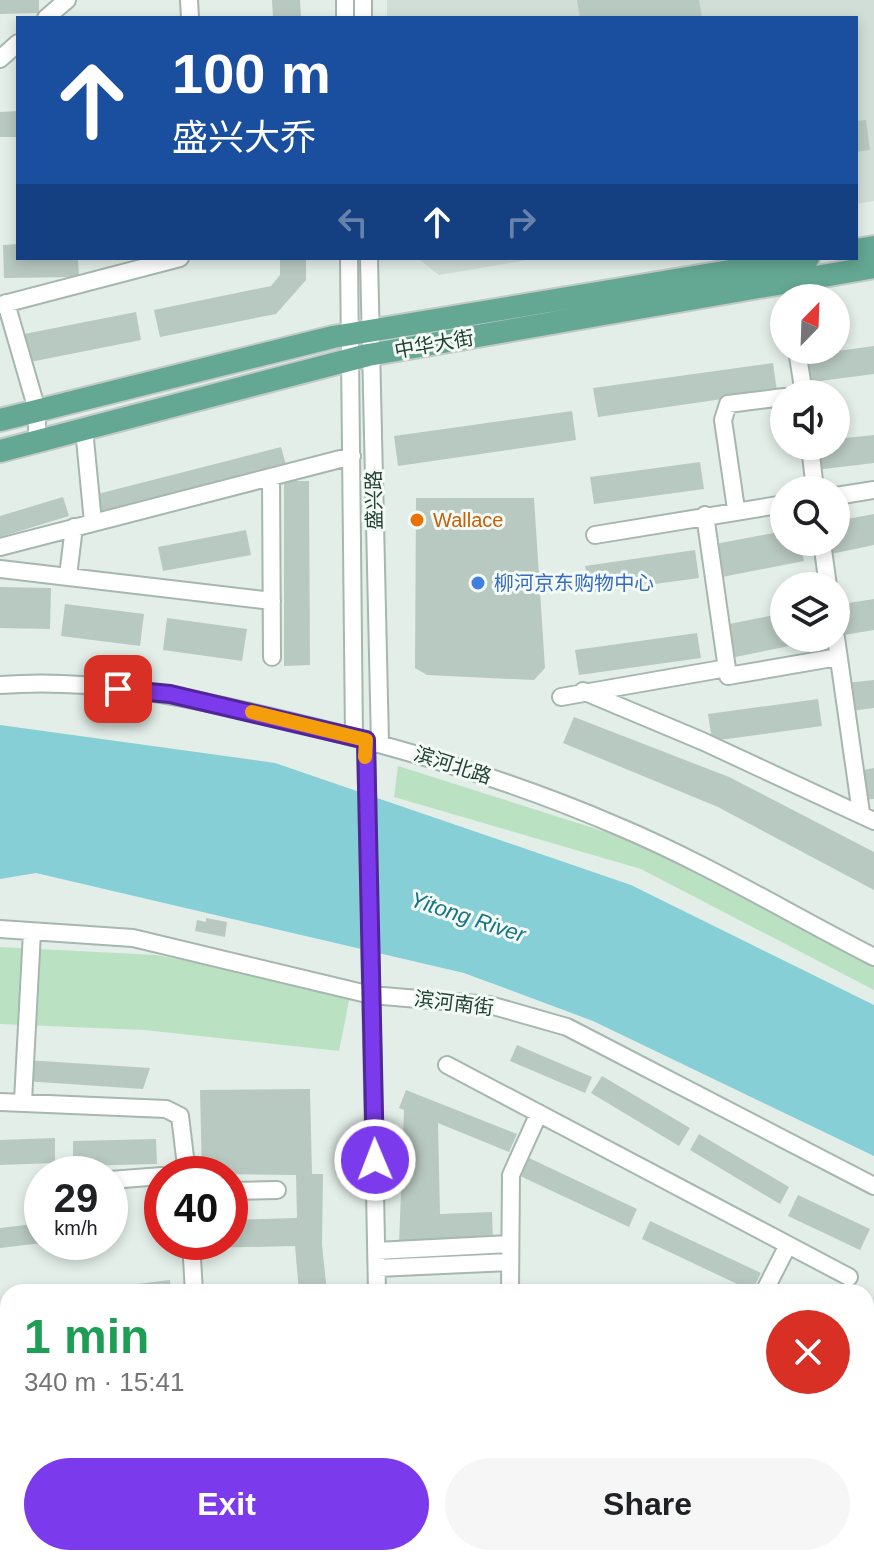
<!DOCTYPE html>
<html lang="en">
<head>
<meta charset="utf-8">
<style>
	:root { --surface:#fff; --page:#f6f6f6; --text:#202124; --muted:#757577; --accent:#7c3aed }
	body { margin:0; font-family:Helvetica,"Noto Sans SC",sans-serif; background:var(--page); color:var(--text); height:100vh; display:flex; flex-direction:column; font-size:30px; white-space:nowrap }
	* { box-sizing:border-box; margin:0 }
	p { font-size:26px; color:var(--muted) }
	.icon { flex:none; width:44px; height:44px; fill:none; stroke:currentColor; stroke-width:2; stroke-linecap:round; stroke-linejoin:round }
	.map { position:relative; flex:1; overflow:hidden }
	.panel { position:absolute; left:0px; top:1284px; width:874px; height:282px; display:flex; flex-direction:column; background:var(--surface); border-radius:24px 24px 0 0; box-shadow:0 4px 12px #0003 }
	.panel>* { flex:none }
	.top-card { position:absolute; left:16px; top:16px; width:842px; height:244px; border-radius:0px; box-shadow:0 4px 12px #0003; background:#1a4fa0; color:#fff; overflow:hidden }
	.needle { width:52px; rotate:23deg }
	.controls { position:absolute; left:770px; top:284px; display:grid; gap:16px }
	.controls a { display:grid; place-items:center; width:80px; height:80px; border-radius:50%; background:var(--surface); box-shadow:0 4px 12px #0003; font-size:40px }
	.speed { position:absolute; left:24px; top:1156px; display:flex; gap:16px; font-size:40px; font-weight:700; text-align:center }
	.speed>* { display:grid; place-content:center; width:104px; height:104px; border-radius:50%; background:var(--surface); box-shadow:0 4px 12px #0003; line-height:1 }
	.speed small { font-size:20px; font-weight:400 }
	.speed .limit { border:12px solid #d22; background:#fff; color:#111 }
	.pin { position:absolute; display:grid; place-items:center; width:68px; height:68px; color:#fff; margin:-34px; border-radius:16px; box-shadow:0 4px 12px #0006 }
	.me { position:absolute; width:88px; margin:-44px; rotate:359deg; stroke-linejoin:round; filter:drop-shadow(0 0 6px #0008) }
	.turn { display:flex; align-items:center; gap:28px; height:168px; padding:0 24px; font-size:36px }
	.turn .icon { width:104px; height:104px; stroke-width:2.5 }
	.turn b { display:block; font-size:56px; line-height:68px }
	.lanes { display:flex; align-items:center; height:76px; padding:0 24px; background:#0003; justify-content:center; gap:40px; direction:ltr }
	.lanes .off { opacity:.35 }
	.round { display:grid; place-items:center; flex:none; width:84px; height:84px; border-radius:42px; background:var(--page) }
	.head { display:flex; align-items:center; justify-content:space-between; height:136px; padding:0 24px }
	h1 { font-size:48px; font-weight:600; line-height:60px; color:#1e9e55 }
	.cta { display:flex; gap:16px; margin-top:auto; padding:16px 24px }
	.cta a { flex:1; height:92px; border-radius:48px; background:var(--accent); color:#fff; font-size:32px; font-weight:600; line-height:92px; text-align:center }
	.cta a+a { background:var(--page); color:var(--text) }
	.map>svg:first-child { display:block }
	.built { fill:#d1ded7 }
	.green { fill:#bae1c2 }
	.water { fill:#86cfd7 }
	.building { fill:#b8c9c1 }
	.lines { fill:none; stroke-linecap:round; stroke-linejoin:round }
	.minor-casing { stroke:#a5b7af; stroke-width:20 }
	.major-casing { stroke:#c1cac7; stroke-width:26 }
	.minor { stroke:#fff; stroke-width:16 }
	.major { stroke:#64a792; stroke-width:22 }
	.route-casing { stroke:#51269a; stroke-width:20 }
	.route { stroke:#7c3aed; stroke-width:14 }
	.slow { stroke:#f59e0b; stroke-width:14 }
	.food-dot { fill:#e8710a; stroke:#f4faf6; stroke-width:3 }
	.shop-dot { fill:#3f7fe0; stroke:#f4faf6; stroke-width:3 }
	.labels { text-anchor:middle; dominant-baseline:central; stroke-width:6; stroke-linejoin:round; paint-order:stroke }
	.street-label { font-size:20px; fill:#214136; stroke:#f4faf6 }
	.food-label { font-size:20px; fill:#c56008; stroke:#f4faf6; text-anchor:start }
	.shop-label { font-size:20px; fill:#366cbe; stroke:#f4faf6; text-anchor:start }
	.water-label { font-size:22px; font-style:italic; fill:#157682; stroke:#f4faf6 }
</style>
</head>
<body>
<div class="map">
<svg width="874" height="1565" viewBox="0 0 874 1565">
	<rect width="100%" height="100%" fill="#e3eee8"/>
	<path class="built" d="M 387,0 L 874,0 L 874,201 L 856,204 L 856,18 L 387,18 Z
		M 417,258 L 539,258 L 439,275 Z"/>
	<path class="green" d="M 398,766 L 631,840 L 874,960 L 874,990 L 641,869 L 394,797 Z
		M 0,947 L 156,955 L 351,991 L 339,1051 L 144,1030 L 0,1024 Z"/>
	<path class="water" d="M 0,725 L 275,763 L 631,885 L 874,1005 L 874,1156 L 593,1021 L 464,973 L 36,873 L 0,879 Z"/>
	<path class="building" d="M 0,0 L 39,0 L 39,13 L 0,14 Z
		M 272,0 L 300,0 L 301,18 L 273,18 Z
		M 577,0 L 699,0 L 702,18 L 580,18 Z
		M 18,111 L 18,137 L 0,137 L 0,112 Z
		M 866,120 L 870,150 L 856,152 L 856,121 Z
		M 18,244 L 18,258 L 78,258 L 79,277 L 4,278 L 3,245 Z
		M 280,258 L 306,258 L 306,280 L 276,314 L 160,337 L 154,310 L 271,286 L 280,275 Z
		M 136,312 L 141,340 L 25,363 L 19,335 Z
		M 874,346 L 874,374 L 797,384 L 793,357 Z
		M 773,363 L 777,391 L 598,417 L 593,388 Z
		M 572,411 L 576,440 L 398,466 L 394,436 Z
		M 874,435 L 874,463 L 815,470 L 812,446 L 836,446 L 836,439 Z
		M 281,447 L 286,465 L 99,513 L 94,495 Z
		M 700,462 L 704,489 L 594,504 L 590,477 Z
		M 284,481 L 309,481 L 310,665 L 284,666 Z
		M 63,497 L 69,516 L 0,537 L 0,516 Z
		M 416,498 L 534,498 L 545,668 L 534,680 L 427,675 L 415,668 Z
		M 874,514 L 874,545 L 831,554 L 829,542 L 836,542 L 836,521 Z
		M 246,530 L 251,555 L 163,571 L 158,547 Z
		M 784,531 L 784,542 L 800,542 L 804,561 L 717,578 L 710,545 Z
		M 695,550 L 699,578 L 589,593 L 585,566 Z
		M 0,587 L 51,588 L 50,629 L 0,628 Z
		M 874,599 L 874,630 L 838,636 L 836,605 Z
		M 65,604 L 144,614 L 140,646 L 61,636 Z
		M 784,613 L 784,638 L 824,639 L 730,658 L 724,625 Z
		M 167,618 L 247,629 L 242,661 L 163,650 Z
		M 697,633 L 701,658 L 579,675 L 575,650 Z
		M 874,680 L 874,708 L 850,711 L 846,683 Z
		M 818,699 L 822,726 L 712,741 L 708,714 Z
		M 574,717 L 729,777 L 874,852 L 874,890 L 718,807 L 563,743 Z
		M 874,768 L 874,799 L 862,800 L 858,771 Z
		M 206,918 L 227,922 L 225,937 L 195,931 L 197,920 L 206,922 Z
		M 517,1045 L 592,1077 L 585,1093 L 510,1061 Z
		M 26,1060 L 150,1068 L 143,1089 L 24,1081 Z
		M 602,1076 L 690,1128 L 679,1146 L 591,1093 Z
		M 310,1089 L 312,1174 L 323,1174 L 322,1245 L 327,1292 L 299,1292 L 295,1246 L 205,1248 L 205,1242 L 230,1242 L 230,1220 L 297,1218 L 296,1175 L 202,1174 L 200,1090 Z
		M 406,1090 L 517,1134 L 509,1152 L 438,1123 L 440,1214 L 492,1212 L 493,1241 L 399,1245 L 404,1110 L 399,1108 Z
		M 699,1134 L 789,1187 L 780,1204 L 690,1150 Z
		M 55,1138 L 55,1163 L 0,1165 L 0,1140 Z
		M 156,1139 L 157,1164 L 73,1166 L 73,1141 Z
		M 527,1157 L 637,1209 L 629,1227 L 518,1175 Z
		M 798,1195 L 870,1229 L 860,1250 L 788,1216 Z
		M 650,1221 L 761,1273 L 752,1291 L 642,1239 Z
		M 42,1223 L 42,1243 L 0,1248 L 0,1228 Z
		M 170,1280 L 171,1292 L 87,1292 L 87,1290 Z
		M 498,1285 L 498,1292 L 409,1292 L 409,1288 Z
		M 634,1288 L 634,1292 L 529,1292 L 529,1289 Z
		M 8,1317 L 8,1341 L 0,1342 L 0,1318 Z
		M 8,1407 L 8,1430 L 0,1431 L 0,1408 Z
		M 874,1481 L 874,1507 L 866,1510 L 866,1483 Z
		M 8,1504 L 8,1527 L 0,1528 L 0,1505 Z
		M 214,1558 L 327,1558 L 328,1565 L 214,1565 Z
		M 670,1558 L 734,1558 L 734,1559 L 715,1565 L 667,1565 L 665,1560 Z"/>
	<g class="lines">
		<defs>
			<path id="minor" d="M 189,0 L 190,18
				M 345,0 L 345,18
				M 363,0 L 363,18
				M 46,18 L 67,0
				M 0,59 L 18,43
				M 349,258 L 354,737
				M 369,258 L 380,743
				M 6,303 L 37,410 L 37,442
				M 0,305 L 180,258
				M 797,350 L 804,394
				M 84,429 L 93,522
				M 810,446 L 815,490
				M 271,477 L 272,657
				M 836,496 L 874,490
				M 736,509 L 723,420 L 728,404 L 784,397
				M 705,515 L 728,676 L 838,657
				M 595,535 L 784,504
				M 822,542 L 828,586
				M 0,547 L 352,456
				M 0,569 L 272,601
				M 68,576 L 74,527
				M 836,638 L 861,813
				M 0,685 C 89,678 177,695 263,715 C 384,743 501,776 615,825 C 704,862 788,913 874,957
				M 583,691 L 702,741 L 874,821
				M 561,697 L 727,668
				M 366,740 L 377,1292
				M 0,929 L 133,938 L 371,995 L 490,1005 L 567,1027 L 874,1186
				M 447,1065 L 849,1277
				M 23,1101 L 32,932
				M 0,1102 L 166,1109 L 180,1116 L 187,1174
				M 110,1180 L 162,1176
				M 230,1191 L 277,1190
				M 191,1242 L 194,1292
				M 376,1251 L 510,1244
				M 377,1268 L 510,1262
				M 510,1292 L 511,1175 L 539,1113
				M 764,1292 L 788,1245
				M 866,1538 L 874,1535
				M 208,1558 L 208,1565
				M 384,1558 L 384,1565
				M 555,1558 L 556,1565
				M 769,1558 L 773,1565
				M 598,1565 L 620,1558
				M 790,1565 L 809,1558
				M 868,1565 L 874,1563"/>
			<path id="major" d="M 856,250 L 874,247
				M 0,420 L 333,337 L 808,258
				M 0,451 L 368,355 L 874,267"/>
		</defs>
		<use href="#minor" class="minor-casing"/>
		<use href="#major" class="major-casing"/>
		<use href="#minor" class="minor"/>
		<use href="#major" class="major"/>
	</g>
	<g class="lines">
		<defs>
			<path id="route" d="M 118,689 L 170,694 L 366,740 L 375,1160"/>
		</defs>
		<use href="#route" class="route-casing"/>
		<use href="#route" class="route"/>
		<path class="slow" d="M 252,712 L 366,740 L 365,757"/>
	</g>
	<circle class="food-dot" cx="417" cy="520" r="8"/>
	<circle class="shop-dot" cx="478" cy="583" r="8"/>
	<g class="labels">
		<g class="street-label">
			<text transform="translate(434 344) rotate(-10)">中华大街</text>
			<text transform="translate(374 500) rotate(-91)">盛兴路</text>
			<text transform="translate(453 765) rotate(18)">滨河北路</text>
			<text transform="translate(454 1003) rotate(7)">滨河南街</text>
		</g>
		<g class="food-label">
			<text x="433" y="520">Wallace</text>
		</g>
		<g class="shop-label">
			<text x="494" y="583">柳河京东购物中心</text>
		</g>
		<g class="water-label">
			<text transform="translate(468 917) rotate(18)">Yitong River</text>
		</g>
	</g>
</svg>
<div class="controls">
<a><svg class="needle" viewBox="-14 -14 28 28"><path d="M0-13l5 13h-10z" fill="#e53935"/><path d="M0 13l5-13h-10z" fill="#757577"/></svg></a>
<a><svg class="icon" aria-label="sound" viewBox="0 0 24 24"><path d="M4 9h4l5-4v14l-5-4H4zM17 9q2 3 0 6"/></svg></a>
<a><svg class="icon" aria-label="search" viewBox="0 0 24 24"><circle cx="10" cy="10" r="6"/><path d="M15 15l6 6"/></svg></a>
<a><svg class="icon" aria-label="layers" viewBox="0 0 24 24"><path d="M12 4l9 5-9 5-9-5zM3 14l9 5 9-5"/></svg></a>
</div>
<div class="speed"><div>29<small>km/h</small></div><div class="limit">40</div></div>
<div class="pin" style="left:118px;top:689px;background:#d93025"><svg class="icon" aria-label="arrive" viewBox="0 0 24 24"><path d="M6 21V4h12l-3 4 3 4H6"/></svg></div>
<svg class="me" style="left:375px;top:1160px" viewBox="-20 -20 40 40"><circle r="17" fill="#7c3aed" stroke="#fff" stroke-width="3"/><path d="M0-11L8 9 0 5-8 9z" fill="#fff"/></svg>
<div class="top-card">
<div class="turn"><svg class="icon" aria-label="ahead" viewBox="0 0 24 24"><path d="M12 20V5M6 11l6-6 6 6"/></svg><div><b>100 m</b>盛兴大乔</div></div>
<div class="lanes"><svg class="icon off" aria-label="left" viewBox="0 0 24 24"><path d="M17 20v-9H6M10 6l-5 5 5 5"/></svg><svg class="icon" aria-label="ahead" viewBox="0 0 24 24"><path d="M12 20V5M6 11l6-6 6 6"/></svg><svg class="icon off" aria-label="right" viewBox="0 0 24 24"><path d="M7 20v-9h11M14 6l5 5-5 5"/></svg></div>
</div>
<section class="panel">
<div class="head"><div><h1>1 min</h1><p>340 m · 15:41</p></div><a class="round" style="background:#d93025;color:#fff"><svg class="icon" aria-label="close" viewBox="0 0 24 24"><path d="M6 6l12 12M18 6L6 18"/></svg></a></div>
<div class="cta"><a>Exit</a><a>Share</a></div>
</section>
</div>
</body>
</html>
